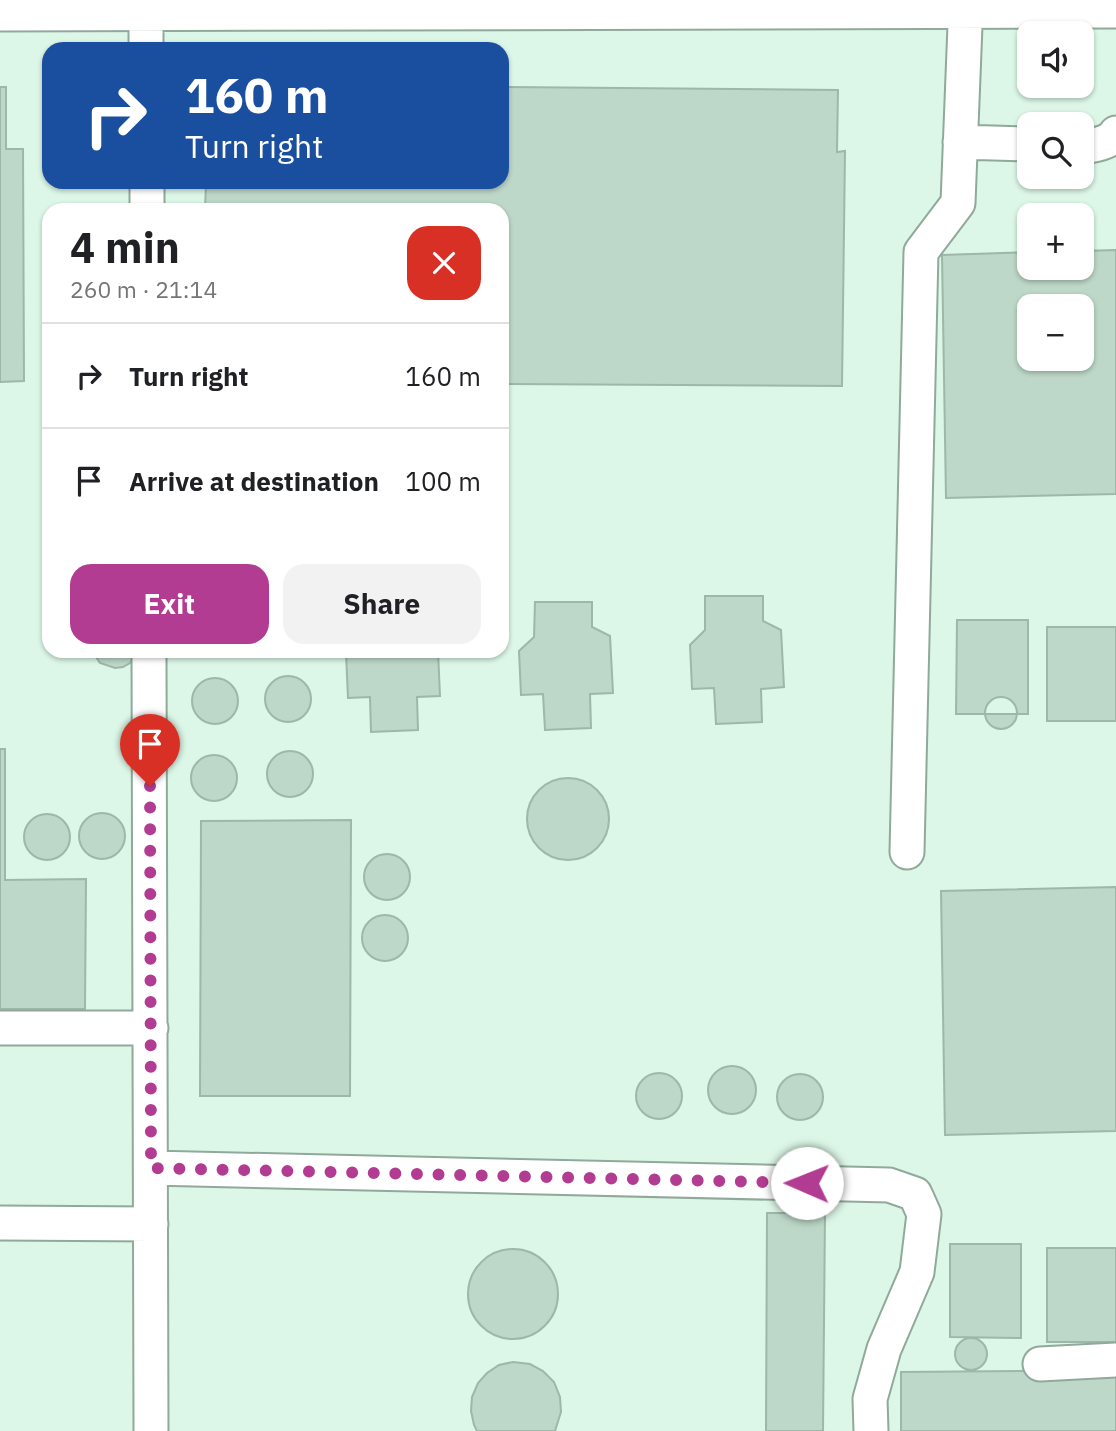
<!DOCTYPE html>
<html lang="en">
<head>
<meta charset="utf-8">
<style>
	:root { --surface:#fff; --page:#f2f2f2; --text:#202124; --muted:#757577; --line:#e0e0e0; --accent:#b33c93 }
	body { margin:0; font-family:"IBM Plex Sans",sans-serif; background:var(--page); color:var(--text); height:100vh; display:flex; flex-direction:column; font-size:26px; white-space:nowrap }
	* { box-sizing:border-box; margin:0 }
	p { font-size:23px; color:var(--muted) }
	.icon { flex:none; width:38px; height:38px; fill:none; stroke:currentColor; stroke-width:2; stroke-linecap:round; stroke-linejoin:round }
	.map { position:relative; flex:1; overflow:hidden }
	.sheet { position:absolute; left:42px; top:203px; width:467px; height:455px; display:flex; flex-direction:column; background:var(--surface); border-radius:21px; box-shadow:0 2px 5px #0004 }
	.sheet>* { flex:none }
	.banner { position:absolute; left:42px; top:42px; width:467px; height:147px; border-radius:21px; box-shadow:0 2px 5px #0004; background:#1a4fa0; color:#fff; overflow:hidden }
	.fabs { position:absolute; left:1017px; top:21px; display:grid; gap:14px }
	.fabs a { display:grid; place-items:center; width:77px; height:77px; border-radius:14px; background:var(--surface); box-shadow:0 2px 5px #0004; font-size:35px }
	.pin { position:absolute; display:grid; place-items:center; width:60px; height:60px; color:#fff; margin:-72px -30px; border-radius:50% 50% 50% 0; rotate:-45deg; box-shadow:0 0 7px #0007 }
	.pin .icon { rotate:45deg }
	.me { position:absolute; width:77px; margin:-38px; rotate:271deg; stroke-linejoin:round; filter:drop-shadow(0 0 5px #0008) }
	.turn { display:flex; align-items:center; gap:24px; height:147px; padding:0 28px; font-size:32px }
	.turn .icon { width:91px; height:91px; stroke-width:2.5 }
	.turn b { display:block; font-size:49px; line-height:60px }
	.round { display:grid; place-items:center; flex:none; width:74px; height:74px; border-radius:21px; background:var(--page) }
	.summary { display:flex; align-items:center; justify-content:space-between; height:119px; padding:0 28px }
	h1 { font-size:42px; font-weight:700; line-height:52px }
	.button { display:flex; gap:14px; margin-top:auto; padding:14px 28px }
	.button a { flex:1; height:80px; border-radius:21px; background:var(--accent); color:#fff; font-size:28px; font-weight:700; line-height:80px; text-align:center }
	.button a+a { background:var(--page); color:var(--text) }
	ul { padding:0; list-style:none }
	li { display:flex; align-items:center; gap:21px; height:105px; padding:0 28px; border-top:2px solid var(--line) }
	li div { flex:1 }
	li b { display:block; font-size:26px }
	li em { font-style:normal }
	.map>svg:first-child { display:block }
	.building { fill:#bdd7c8; stroke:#9db7a8; stroke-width:2; fill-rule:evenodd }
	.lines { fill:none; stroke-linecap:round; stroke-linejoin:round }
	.minor-casing { stroke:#90a99b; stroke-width:37 }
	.minor { stroke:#fff; stroke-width:33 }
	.route { stroke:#b33c93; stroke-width:12; stroke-dasharray:0 21.6 }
</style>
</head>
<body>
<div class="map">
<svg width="1116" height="1431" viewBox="0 0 1116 1431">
	<rect width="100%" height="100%" fill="#dcf6e7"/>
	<path class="building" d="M 0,87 L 6,87 L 6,149 L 23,149 L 24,381 L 0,382 Z
		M 502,87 L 838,90 L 837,152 L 845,151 L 842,386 L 502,384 L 502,210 L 205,210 L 206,182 L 502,182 Z
		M 1116,250 L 1116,494 L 946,498 L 942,255 L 1029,252 L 1029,268 L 1082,268 L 1082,251 ZM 1029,306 L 1082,306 L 1082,359 L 1029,359 Z
		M 705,596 L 763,596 L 763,621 L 781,630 L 784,687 L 761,689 L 762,722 L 716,724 L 714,688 L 692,689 L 690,645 L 705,630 Z
		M 535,602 L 592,602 L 592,627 L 610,636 L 613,693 L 590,694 L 591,728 L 545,730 L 543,694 L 521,695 L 519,651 L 534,637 Z
		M 957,620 L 1028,620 L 1028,714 L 956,714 Z
		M 1047,627 L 1116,627 L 1116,721 L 1047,721 Z
		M 92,651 L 138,651 L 130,663 L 123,667 L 115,668 L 100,663 Z
		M 349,651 L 438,651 L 440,696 L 417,697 L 418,730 L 371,732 L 370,697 L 348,698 L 346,653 Z
		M265 699a23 23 0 1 1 46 0a23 23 0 1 1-46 0Z
		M192 701a23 23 0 1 1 46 0a23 23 0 1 1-46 0Z
		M985 713a16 16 0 1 1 32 0a16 16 0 1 1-32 0Z
		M 0,749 L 5,749 L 5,880 L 86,879 L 85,1009 L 0,1009 Z
		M267 774a23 23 0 1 1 46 0a23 23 0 1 1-46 0Z
		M191 778a23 23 0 1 1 46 0a23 23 0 1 1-46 0Z
		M527 819a41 41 0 1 1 82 0a41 41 0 1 1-82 0Z
		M79 836a23 23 0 1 1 46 0a23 23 0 1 1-46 0Z
		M24 837a23 23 0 1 1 46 0a23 23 0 1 1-46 0Z
		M 351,820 L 350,1096 L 200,1096 L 201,821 Z
		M364 877a23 23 0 1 1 46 0a23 23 0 1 1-46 0Z
		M 1116,887 L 1116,1131 L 945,1135 L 941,891 Z
		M362 938a23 23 0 1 1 46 0a23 23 0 1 1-46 0Z
		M708 1090a24 24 0 1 1 48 0a24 24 0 1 1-48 0Z
		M636 1096a23 23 0 1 1 46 0a23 23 0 1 1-46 0Z
		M777 1097a23 23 0 1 1 46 0a23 23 0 1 1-46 0Z
		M 767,1213 L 825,1213 L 823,1431 L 766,1431 Z
		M 950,1244 L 1021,1244 L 1021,1338 L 950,1337 Z
		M 1047,1248 L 1116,1248 L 1116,1342 L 1047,1342 Z
		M468 1294a45 45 0 1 1 90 0a45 45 0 1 1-90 0Z
		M955 1354a16 16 0 1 1 32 0a16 16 0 1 1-32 0Z
		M 513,1362 L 530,1364 L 543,1371 L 554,1382 L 560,1397 L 561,1412 L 555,1431 L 477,1431 L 474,1425 L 471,1411 L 472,1397 L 478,1383 L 487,1373 L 499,1365 Z
		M 1116,1370 L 1116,1431 L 901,1431 L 901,1372 Z"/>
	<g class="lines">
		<defs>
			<path id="minor" d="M 0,14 L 1116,11
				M 146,14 L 146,49
				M 960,142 L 1029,144
				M 1082,146 C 1093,146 1110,143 1116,133
				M 147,182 L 147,210
				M 149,651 L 151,1431
				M 907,852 L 921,252 L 958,203 L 966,0
				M 0,1028 L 151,1028
				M 151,1168 L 889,1185 L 915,1194 L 924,1214 L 917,1272 L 884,1349 L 870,1399 L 871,1431
				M 0,1223 L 151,1224
				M 1040,1364 L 1116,1360"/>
		</defs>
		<use href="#minor" class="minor-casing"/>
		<use href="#minor" class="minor"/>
	</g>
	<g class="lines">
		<path class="route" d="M 150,786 L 151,1168 L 807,1183"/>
	</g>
</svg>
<div class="fabs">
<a><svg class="icon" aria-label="sound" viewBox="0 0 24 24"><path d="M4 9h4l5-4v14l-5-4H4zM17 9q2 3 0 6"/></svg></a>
<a><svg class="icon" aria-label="search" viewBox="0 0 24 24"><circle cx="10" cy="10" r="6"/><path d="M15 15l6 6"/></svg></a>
<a>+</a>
<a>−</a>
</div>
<div class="pin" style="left:150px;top:786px;background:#d93025"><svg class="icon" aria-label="arrive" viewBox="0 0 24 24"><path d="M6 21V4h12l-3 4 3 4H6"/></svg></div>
<svg class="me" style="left:807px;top:1183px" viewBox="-20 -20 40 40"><circle r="19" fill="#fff"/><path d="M0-13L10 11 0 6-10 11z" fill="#b33c93"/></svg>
<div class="banner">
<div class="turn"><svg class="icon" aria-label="right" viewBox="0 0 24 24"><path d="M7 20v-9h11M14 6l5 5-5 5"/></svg><div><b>160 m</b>Turn right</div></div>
</div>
<section class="sheet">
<div class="summary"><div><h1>4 min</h1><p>260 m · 21:14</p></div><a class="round" style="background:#d93025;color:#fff"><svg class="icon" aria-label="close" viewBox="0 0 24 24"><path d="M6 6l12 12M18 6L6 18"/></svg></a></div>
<ul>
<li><svg class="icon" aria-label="right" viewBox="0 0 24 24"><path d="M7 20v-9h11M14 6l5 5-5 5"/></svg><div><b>Turn right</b></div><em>160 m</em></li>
<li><svg class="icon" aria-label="arrive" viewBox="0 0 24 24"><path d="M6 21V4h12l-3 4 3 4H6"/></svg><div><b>Arrive at destination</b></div><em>100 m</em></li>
</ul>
<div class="button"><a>Exit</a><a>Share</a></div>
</section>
</div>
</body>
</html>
